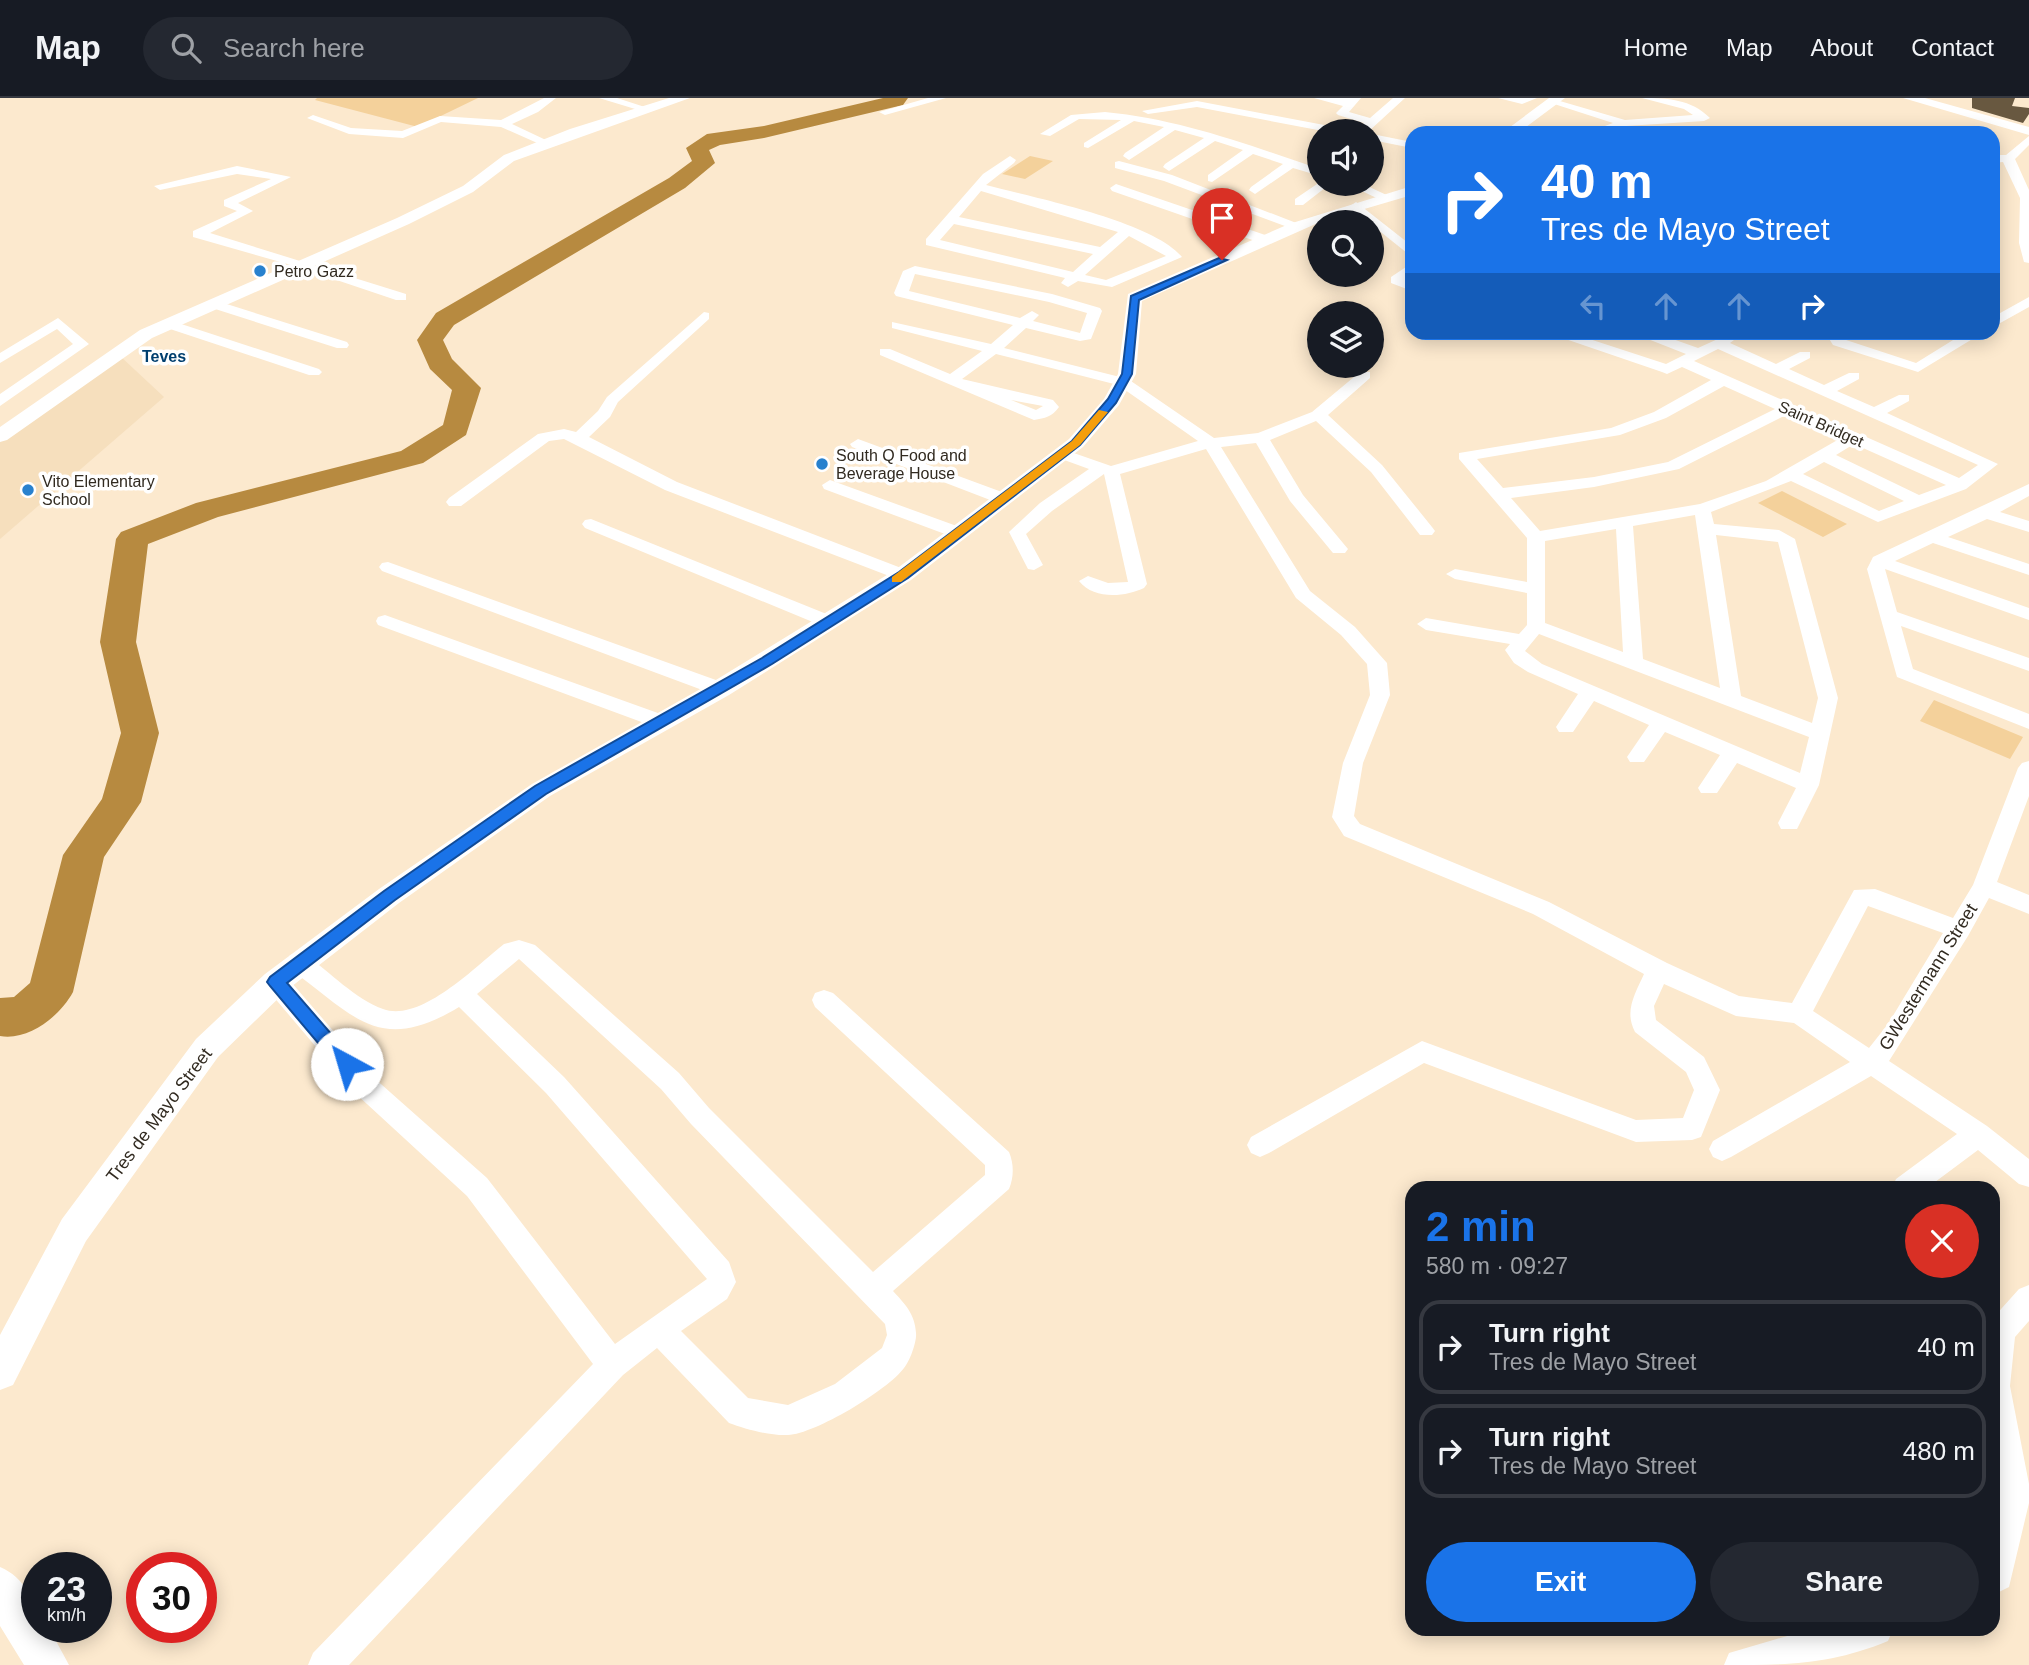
<!DOCTYPE html>
<html lang="en">
<head>
<meta charset="utf-8">
<style>
	:root { --surface:#171b24; --page:#242831; --text:#f1f3f6; --muted:#9ea1a6; --line:#363941; --accent:#1a73e8 }
	body { margin:0; font-family:Arial,sans-serif; background:var(--page); color:var(--text); height:100vh; display:flex; flex-direction:column; font-size:26px; white-space:nowrap }
	* { box-sizing:border-box; margin:0 }
	p { font-size:23px; color:var(--muted) }
	.icon { flex:none; width:38px; height:38px; fill:none; stroke:currentColor; stroke-width:2; stroke-linecap:round; stroke-linejoin:round }
	.map { position:relative; flex:1; overflow:hidden }
	.panel { position:absolute; left:1405px; top:1083px; width:595px; height:455px; display:flex; flex-direction:column; background:var(--surface); border-radius:21px; box-shadow:0 4px 18px #0003 }
	.panel>* { flex:none }
	.banner { position:absolute; left:1405px; top:28px; width:595px; height:214px; border-radius:21px; box-shadow:0 4px 18px #0003; background:#1a73e8; color:#fff; overflow:hidden }
	.fabs { position:absolute; left:1307px; top:21px; display:grid; gap:14px }
	.fabs a { display:grid; place-items:center; width:77px; height:77px; border-radius:50%; background:var(--surface); box-shadow:0 4px 18px #0003; font-size:35px }
	.speed { position:absolute; left:21px; top:1454px; display:flex; gap:14px; font-size:35px; font-weight:700; text-align:center }
	.speed>* { display:grid; place-content:center; width:91px; height:91px; border-radius:50%; background:var(--surface); box-shadow:0 4px 18px #0003; line-height:1 }
	.speed small { font-size:18px; font-weight:400 }
	.speed .limit { border:10px solid #d22; background:#fff; color:#111 }
	.pin { position:absolute; display:grid; place-items:center; width:60px; height:60px; color:#fff; margin:-72px -30px; border-radius:50% 50% 50% 0; rotate:-45deg; box-shadow:0 0 7px #0007 }
	.pin .icon { rotate:45deg }
	.me { position:absolute; width:77px; margin:-38px; rotate:321deg; stroke-linejoin:round; filter:drop-shadow(0 0 5px #0008) }
	.turn { display:flex; align-items:center; gap:24px; height:147px; padding:0 21px; font-size:32px }
	.turn .icon { width:91px; height:91px; stroke-width:2.5 }
	.turn b { display:block; font-size:49px; line-height:60px }
	.lanes { display:flex; align-items:center; height:66px; padding:0 21px; background:#0003; justify-content:center; gap:35px; direction:ltr }
	.lanes .off { opacity:.35 }
	.round { display:grid; place-items:center; flex:none; width:74px; height:74px; border-radius:37px; background:var(--page) }
	.overview { display:flex; align-items:center; justify-content:space-between; height:119px; padding:0 21px }
	h1 { font-size:42px; font-weight:700; line-height:52px; color:var(--accent) }
	.primary-button { display:flex; gap:14px; margin-top:auto; padding:14px 21px }
	.primary-button a { flex:1; height:80px; border-radius:42px; background:var(--accent); color:#fff; font-size:28px; font-weight:700; line-height:80px; text-align:center }
	.primary-button a+a { background:var(--page); color:var(--text) }
	ul { padding:0; list-style:none }
	li { display:flex; align-items:center; gap:21px; height:94px; margin:0 14px 10px; padding:0 7px; border:4px solid var(--line); border-radius:21px }
	li div { flex:1 }
	li b { display:block; font-size:26px }
	li em { font-style:normal }
	header { display:flex; align-items:center; gap:42px; box-sizing:border-box; height:98px; padding:0 35px; background:var(--surface); border-bottom:2px solid var(--line) }
	header strong { font-size:33px }
	nav { display:flex; gap:38px; margin-inline-start:auto; font-size:24px }
	.search { width:490px; height:63px; background:var(--page); display:flex; align-items:center; gap:18px; box-sizing:border-box; padding:0 24px; border-radius:38px; color:var(--muted); font-size:26px }
	.map>svg:first-child { display:block }
	.built { fill:#f6dfbd }
	.green { fill:#f4d19b }
	.lines { fill:none; stroke-linecap:round; stroke-linejoin:round }
	.river { fill:#b78a40; fill-rule:evenodd }
	.building { fill:#685840 }
	.minor { fill:#fff; fill-rule:evenodd }
	.tertiary { fill:#fff; fill-rule:evenodd }
	.route { fill:#1a73e8; stroke:#114b97; stroke-width:2 }
	.slow { fill:#f59e0b }
	.poi-dot { fill:#2881ce; stroke:#fff; stroke-width:2.5 }
	.labels { text-anchor:middle; dominant-baseline:central; stroke-width:7; stroke-linejoin:round; paint-order:stroke }
	.far-poi-label { font-size:16px; fill:#312a20; stroke:#fff; text-anchor:start }
	.far-neighbourhood-label { font-size:16px; font-weight:bold; fill:#003f6f; stroke:#fff }
	.far-street-label { font-size:16px; fill:#312a20; stroke:#fff }
	.street-label { font-size:18px; fill:#312a20; stroke:#fff }
</style>
</head>
<body>
<header>
<strong>Map</strong>
<div class="search"><svg class="icon" aria-label="search" viewBox="0 0 24 24"><circle cx="10" cy="10" r="6"/><path d="M15 15l6 6"/></svg>Search here</div>
<nav><a>Home</a><a>Map</a><a>About</a><a>Contact</a></nav>
</header>
<div class="map">
<svg width="2029" height="1567" viewBox="0 0 2029 1567">
	<rect width="100%" height="100%" fill="#fce9ce"/>
	<path class="built" d="M 120,258 L 164,299 L 0,441 L 0,342 Z"/>
	<path class="green" d="M 317,0 L 478,0 L 418,29 L 315,2 Z
		M 1030,58 L 1053,63 L 1025,81 L 1002,76 Z
		M 1782,393 L 1847,426 L 1823,439 L 1758,405 Z
		M 1934,602 L 2023,639 L 2010,661 L 1920,623 Z"/>
	<g class="lines">
		<path class="river" d="M 883,0 L 908,0 L 903,7 L 764,40 L 720,47 L 709,52 L 715,65 L 685,90 L 454,227 L 443,242 L 452,261 L 481,290 L 466,337 L 423,365 L 218,419 L 148,446 L 136,544 L 159,635 L 141,704 L 104,759 L 73,894 C 60,918 29,943 0,938 L 0,900 L 14,899 L 30,885 L 63,757 L 102,701 L 121,635 L 100,544 L 116,441 L 121,434 L 196,405 L 401,353 L 443,327 L 452,292 L 430,271 L 417,242 L 436,215 L 669,80 L 692,63 L 686,50 L 707,36 L 764,28 Z"/>
	</g>
	<path class="building" d="M 1972,0 L 2015,0 L 2012,8 L 2029,10 L 2029,16 L 2023,25 L 1972,10 Z"/>
	<g class="lines">
		<path class="minor" d="M 544,0 L 556,0 L 538,14 L 512,26 L 548,43 L 548,47 L 544,48 L 501,29 L 441,24 L 403,40 L 349,36 L 307,20 L 313,17 L 351,30 L 402,33 L 440,18 L 501,22 Z
			M 599,0 L 617,0 L 651,11 L 645,14 Z
			M 928,0 L 946,0 L 885,17 L 879,14 Z
			M 1314,0 L 1361,0 L 1349,14 L 1370,20 L 1393,0 L 1405,0 L 1369,33 L 1356,33 L 1364,25 L 1338,17 L 1336,15 L 1343,8 Z
			M 1498,0 L 1537,0 L 1522,6 Z
			M 1642,0 C 1667,0 1691,1 1710,20 L 1704,23 L 1626,28 L 1604,35 L 1586,35 L 1613,25 L 1548,4 L 1553,1 L 1625,22 L 1693,17 L 1684,11 Z
			M 1197,3 L 1340,30 L 1346,33 L 1323,33 L 1197,9 L 1148,16 L 1142,13 Z
			M 1105,14 C 1180,21 1249,47 1320,71 L 1320,78 L 1293,70 L 1255,96 L 1249,92 L 1251,89 L 1283,66 L 1253,56 L 1212,84 L 1208,83 L 1208,77 L 1243,52 L 1215,43 L 1169,73 L 1163,69 L 1165,66 L 1204,40 L 1175,32 L 1129,62 L 1123,58 L 1125,55 L 1164,29 L 1134,23 L 1088,50 L 1084,49 L 1084,45 L 1121,22 L 1079,21 L 1050,38 L 1040,36 L 1071,17 Z
			M 1372,36 L 1412,44 L 1412,50 L 1372,42 Z
			M 2029,38 L 2029,47 L 2015,61 L 2029,92 L 2029,165 L 2024,164 L 2019,145 L 2020,100 L 2003,64 L 1993,65 L 1993,57 L 2006,57 Z
			M 1010,58 L 1016,62 L 1014,65 L 986,87 C 1034,100 1152,123 1182,159 L 1112,189 L 1078,183 L 1068,189 L 1061,185 L 1065,180 L 926,147 L 926,141 L 983,76 ZM 981,93 L 1118,134 L 1100,149 L 959,119 ZM 954,126 L 1093,156 L 1073,174 L 940,142 ZM 1129,138 L 1166,158 L 1106,182 L 1085,177 Z
			M 1119,63 L 1172,77 L 1304,128 L 1293,131 L 1164,83 L 1115,70 L 1115,64 Z
			M 237,68 L 291,79 L 238,105 L 253,113 L 210,135 L 406,196 L 406,202 L 396,202 L 298,169 L 193,139 L 193,133 L 237,113 L 224,108 L 224,102 L 271,81 L 237,76 L 160,92 L 154,88 Z
			M 1320,84 L 1330,86 L 1303,107 L 1295,107 L 1295,101 Z
			M 1116,86 L 1271,139 L 1273,142 L 1261,145 L 1112,93 L 1110,90 Z
			M 1347,86 L 1363,86 L 1393,100 L 1383,103 Z
			M 1356,104 L 1412,148 L 1412,159 L 1352,111 L 1350,108 Z
			M 1412,165 L 1412,176 L 1405,181 L 1412,184 L 1412,193 L 1391,185 L 1391,179 Z
			M 915,168 L 1052,196 L 1100,210 L 1102,213 L 1091,241 L 1080,243 L 1026,230 L 1004,250 L 1128,281 L 1214,340 L 1258,335 L 1312,314 L 1360,274 L 1370,274 L 1370,280 L 1328,317 L 1382,367 L 1432,429 L 1435,433 L 1432,437 L 1420,437 L 1371,374 L 1316,323 L 1270,342 L 1303,397 L 1348,451 L 1345,455 L 1333,455 L 1290,403 L 1256,345 L 1221,349 L 1310,493 L 1355,529 L 1387,565 L 1390,597 L 1363,665 L 1354,718 L 1360,726 L 1549,804 L 1667,865 L 1739,898 L 1792,905 L 1854,792 L 1875,791 L 1953,820 L 1973,787 L 2018,670 L 2022,665 L 2029,663 L 2029,698 L 1997,784 L 2029,797 L 2029,816 L 1989,800 L 1968,838 L 1889,963 L 1987,1028 L 2029,1061 L 2029,1089 L 2019,1086 L 1978,1052 L 1927,1090 L 1892,1090 L 1896,1081 L 1957,1036 L 1871,978 L 1731,1059 L 1722,1063 L 1713,1059 L 1709,1051 L 1713,1043 L 1850,964 L 1794,925 L 1736,918 L 1664,886 L 1654,908 L 1656,922 L 1704,959 L 1720,992 L 1701,1039 L 1692,1042 L 1636,1044 L 1424,965 L 1269,1055 L 1260,1059 L 1251,1055 L 1247,1047 L 1251,1039 L 1422,943 L 1636,1022 L 1683,1020 L 1694,992 L 1686,974 L 1635,934 C 1624,913 1635,896 1644,876 L 1533,816 L 1344,738 L 1332,719 L 1343,665 L 1370,597 L 1367,566 L 1341,537 L 1296,500 L 1206,351 L 1120,376 L 1147,486 L 1144,490 C 1125,499 1094,502 1079,483 L 1088,478 L 1108,485 L 1128,484 L 1104,376 L 1052,413 L 1026,436 L 1043,467 L 1034,472 L 1028,471 L 1009,434 L 1040,405 L 1089,371 L 1056,359 L 1056,353 L 1068,353 L 1111,368 L 1198,343 L 1118,287 L 996,256 L 962,281 L 1053,302 L 1059,309 C 1052,319 1045,320 1034,322 L 880,257 L 880,251 L 890,251 L 950,276 L 982,253 L 892,230 L 892,224 L 991,246 L 1013,227 L 896,198 L 894,195 L 903,173 ZM 915,176 L 1049,204 L 1087,215 L 1080,235 L 1033,223 L 1039,217 L 1032,213 L 1020,220 L 909,193 ZM 1011,302 L 1043,308 L 1036,312 ZM 1868,808 L 1943,835 L 1888,926 L 1869,950 L 1813,913 Z
			M 2029,199 L 2029,209 L 1993,229 L 1993,219 Z
			M 214,202 L 347,244 L 349,247 L 347,250 L 337,250 L 209,209 L 209,203 Z
			M 704,214 L 709,215 L 709,221 L 618,304 L 610,319 L 589,339 L 677,384 L 909,473 L 912,477 L 909,481 L 897,481 L 665,392 L 564,341 L 549,343 L 461,408 L 449,408 L 446,404 L 449,400 L 538,336 L 564,331 L 576,334 L 598,313 L 607,299 Z
			M 58,220 L 89,246 L 0,308 L 0,296 L 73,246 L 57,231 L 0,265 L 0,255 Z
			M 169,222 L 319,271 L 322,274 L 319,277 L 309,277 L 164,229 L 162,226 Z
			M 1545,234 L 1568,234 L 1666,266 L 1686,256 L 1630,234 L 1653,234 L 1698,250 L 1731,235 L 1738,239 L 1730,245 L 1776,266 L 1800,254 L 1810,254 L 1810,260 L 1789,271 L 1824,287 L 1849,275 L 1859,275 L 1859,281 L 1837,293 L 1874,309 L 1899,297 L 1909,297 L 1909,303 L 1887,315 L 1998,366 L 1966,391 L 1878,424 L 1791,383 L 1711,414 L 1714,426 L 1779,432 L 1795,441 L 1838,600 L 1819,687 L 1797,731 L 1781,731 L 1778,725 L 1796,690 L 1737,665 L 1717,695 L 1701,695 L 1698,690 L 1720,657 L 1665,634 L 1644,664 L 1630,664 L 1627,659 L 1649,627 L 1594,603 L 1573,634 L 1559,634 L 1556,629 L 1578,596 L 1528,574 L 1514,565 L 1505,552 L 1510,546 L 1426,532 L 1417,526 L 1426,520 L 1519,536 L 1527,527 L 1527,495 L 1455,481 L 1446,476 L 1455,471 L 1527,484 L 1527,440 L 1459,361 L 1459,355 L 1611,330 L 1654,314 L 1711,282 L 1682,269 L 1667,276 L 1662,274 ZM 1718,251 L 1978,367 L 1959,380 L 1694,263 ZM 1724,288 L 1775,311 L 1668,364 L 1594,379 L 1503,390 L 1477,361 L 1620,337 L 1666,320 ZM 1788,316 L 1841,340 L 1766,383 L 1700,406 L 1540,433 L 1511,400 L 1594,389 L 1679,371 ZM 1854,346 L 1946,387 L 1919,397 L 1836,357 ZM 1824,364 L 1904,403 L 1879,413 L 1803,376 ZM 1695,417 L 1720,590 L 1643,561 L 1633,428 ZM 1616,431 L 1623,554 L 1545,525 L 1545,443 ZM 1716,437 L 1778,444 L 1818,600 L 1812,625 L 1741,598 ZM 1539,536 L 1809,639 L 1800,675 L 1542,566 L 1525,553 Z
			M 1831,234 L 1847,234 L 1843,241 L 1916,265 L 1966,234 L 1984,234 L 1918,274 L 1833,247 L 1828,239 Z
			M 858,341 L 1010,397 L 1012,401 L 1004,406 L 998,405 L 852,349 L 850,346 Z
			M 830,382 L 965,431 L 968,435 L 959,440 L 953,439 L 824,391 L 822,387 Z
			M 2029,386 L 2029,398 L 2000,414 L 2029,423 L 2029,434 L 1987,421 L 1948,439 L 2029,466 L 2029,477 L 1933,445 L 1895,463 L 2029,510 L 2029,522 L 1885,471 L 1897,514 L 2029,560 L 2029,573 L 1901,528 L 1913,571 L 2029,616 L 2029,631 L 1897,579 L 1867,471 L 1873,459 Z
			M 591,421 L 834,519 L 836,523 L 834,527 L 820,527 L 585,430 L 582,426 L 585,422 Z
			M 388,464 L 727,586 L 730,591 L 720,597 L 713,596 L 382,473 L 379,469 L 382,465 Z
			M 385,517 L 669,619 L 672,624 L 669,629 L 655,629 L 378,527 L 376,523 L 378,519 Z
			M 519,842 L 535,847 L 679,975 L 709,1010 L 873,1174 L 985,1077 L 985,1067 L 815,909 L 812,902 L 815,895 L 824,892 L 833,895 L 1009,1054 C 1014,1066 1014,1079 1009,1091 L 893,1193 C 905,1206 915,1216 916,1235 C 917,1243 910,1263 904,1270 C 888,1292 815,1336 788,1337 C 770,1338 745,1331 729,1325 L 657,1250 L 623,1277 L 349,1567 L 308,1567 L 313,1555 L 593,1266 L 467,1098 L 355,995 L 267,891 L 264,884 L 267,877 L 276,874 L 285,877 L 373,979 L 487,1080 L 615,1246 L 707,1181 L 546,995 L 459,909 C 378,958 354,917 290,871 L 286,864 L 290,857 L 298,855 L 306,857 C 330,874 355,901 383,911 C 421,925 476,868 504,846 ZM 519,861 L 661,991 L 691,1026 L 885,1226 L 887,1237 L 882,1250 L 835,1286 L 788,1307 L 748,1300 L 681,1233 L 727,1201 L 736,1184 L 729,1164 L 564,979 L 477,896 Z
			M 2029,1187 L 2029,1223 L 2015,1239 L 2010,1288 L 2029,1386 L 2029,1405 L 2009,1489 L 1993,1497 L 1993,1421 L 1999,1396 L 1993,1364 L 1993,1220 L 2019,1191 Z
			M 1811,1531 L 1893,1531 L 1888,1543 C 1830,1567 1785,1567 1724,1567 L 1729,1555 Z"/>
		<path class="tertiary" d="M 669,0 L 690,0 L 514,63 L 473,94 L 409,126 L 152,240 L 7,342 L 0,344 L 0,329 L 140,232 L 397,120 L 463,88 L 504,57 L 570,31 Z
			M 1549,0 L 1565,0 L 1518,35 L 1502,35 Z
			M 1903,0 L 1925,0 L 2029,29 L 2029,37 Z
			M 1412,88 L 1412,97 L 1320,124 L 1142,203 L 1136,276 L 1119,307 L 1083,349 L 911,482 L 729,597 L 550,698 L 399,805 L 287,892 L 218,959 L 86,1143 L 13,1287 L 0,1292 L 0,1237 L 62,1121 L 196,941 L 265,876 L 379,791 L 532,686 L 711,585 L 895,472 L 1069,341 L 1104,301 L 1118,276 L 1128,196 L 1289,126 Z
			M 0,1469 C 24,1479 37,1504 37,1530 L 49,1530 L 69,1567 L 24,1567 L 0,1528 Z"/>
	</g>
	<path class="route" d="M 1219,160 L 1227,162 L 1139,202 L 1132,276 L 1116,305 L 1080,347 L 908,480 L 772,566 L 546,696 L 395,802 L 287,885 L 353,961 L 356,966 L 353,971 L 340,971 L 270,888 L 267,884 L 270,879 L 384,793 L 535,688 L 762,560 L 899,474 L 1072,343 L 1108,301 L 1122,276 L 1131,198 Z"/>
	<path class="slow" d="M 1099,312 L 1108,314 L 1080,347 L 901,484 L 892,484 L 892,479 L 1072,343 Z"/>
	<g class="poi-dot">
		<circle cx="260" cy="173" r="7"/>
		<circle cx="822" cy="366" r="7"/>
		<circle cx="28" cy="392" r="7"/>
	</g>
	<g class="labels">
		<g class="far-poi-label">
			<text x="274" y="173">Petro Gazz</text>
			<text x="836" y="357">South Q Food and<tspan x="836" dy="18">Beverage House</tspan></text>
			<text x="42" y="383">Vito Elementary<tspan x="42" dy="18">School</tspan></text>
		</g>
		<g class="far-neighbourhood-label">
			<text x="164" y="258">Teves</text>
		</g>
		<g class="far-street-label">
			<text transform="translate(1821 326) rotate(24)">Saint Bridget</text>
		</g>
		<g class="street-label">
			<text transform="translate(1928 879) rotate(-58)">GWestermann Street</text>
			<text transform="translate(159 1017) rotate(-53)">Tres de Mayo Street</text>
		</g>
	</g>
</svg>
<div class="fabs">
<a><svg class="icon" aria-label="sound" viewBox="0 0 24 24"><path d="M4 9h4l5-4v14l-5-4H4zM17 9q2 3 0 6"/></svg></a>
<a><svg class="icon" aria-label="search" viewBox="0 0 24 24"><circle cx="10" cy="10" r="6"/><path d="M15 15l6 6"/></svg></a>
<a><svg class="icon" aria-label="layers" viewBox="0 0 24 24"><path d="M12 4l9 5-9 5-9-5zM3 14l9 5 9-5"/></svg></a>
</div>
<div class="speed"><div>23<small>km/h</small></div><div class="limit">30</div></div>
<div class="pin" style="left:1222px;top:162px;background:#d93025"><svg class="icon" aria-label="arrive" viewBox="0 0 24 24"><path d="M6 21V4h12l-3 4 3 4H6"/></svg></div>
<svg class="me" style="left:347px;top:966px" viewBox="-20 -20 40 40"><circle r="19" fill="#fff"/><path d="M0-13L10 11 0 6-10 11z" fill="#1a73e8"/></svg>
<div class="banner">
<div class="turn"><svg class="icon" aria-label="right" viewBox="0 0 24 24"><path d="M7 20v-9h11M14 6l5 5-5 5"/></svg><div><b>40 m</b>Tres de Mayo Street</div></div>
<div class="lanes"><svg class="icon off" aria-label="left" viewBox="0 0 24 24"><path d="M17 20v-9H6M10 6l-5 5 5 5"/></svg><svg class="icon off" aria-label="ahead" viewBox="0 0 24 24"><path d="M12 20V5M6 11l6-6 6 6"/></svg><svg class="icon off" aria-label="ahead" viewBox="0 0 24 24"><path d="M12 20V5M6 11l6-6 6 6"/></svg><svg class="icon" aria-label="right" viewBox="0 0 24 24"><path d="M7 20v-9h11M14 6l5 5-5 5"/></svg></div>
</div>
<section class="panel">
<div class="overview"><div><h1>2 min</h1><p>580 m · 09:27</p></div><a class="round" style="background:#d93025;color:#fff"><svg class="icon" aria-label="close" viewBox="0 0 24 24"><path d="M6 6l12 12M18 6L6 18"/></svg></a></div>
<ul>
<li><svg class="icon" aria-label="right" viewBox="0 0 24 24"><path d="M7 20v-9h11M14 6l5 5-5 5"/></svg><div><b>Turn right</b><p>Tres de Mayo Street</p></div><em>40 m</em></li>
<li><svg class="icon" aria-label="right" viewBox="0 0 24 24"><path d="M7 20v-9h11M14 6l5 5-5 5"/></svg><div><b>Turn right</b><p>Tres de Mayo Street</p></div><em>480 m</em></li>
</ul>
<div class="primary-button"><a>Exit</a><a>Share</a></div>
</section>
</div>
</body>
</html>
